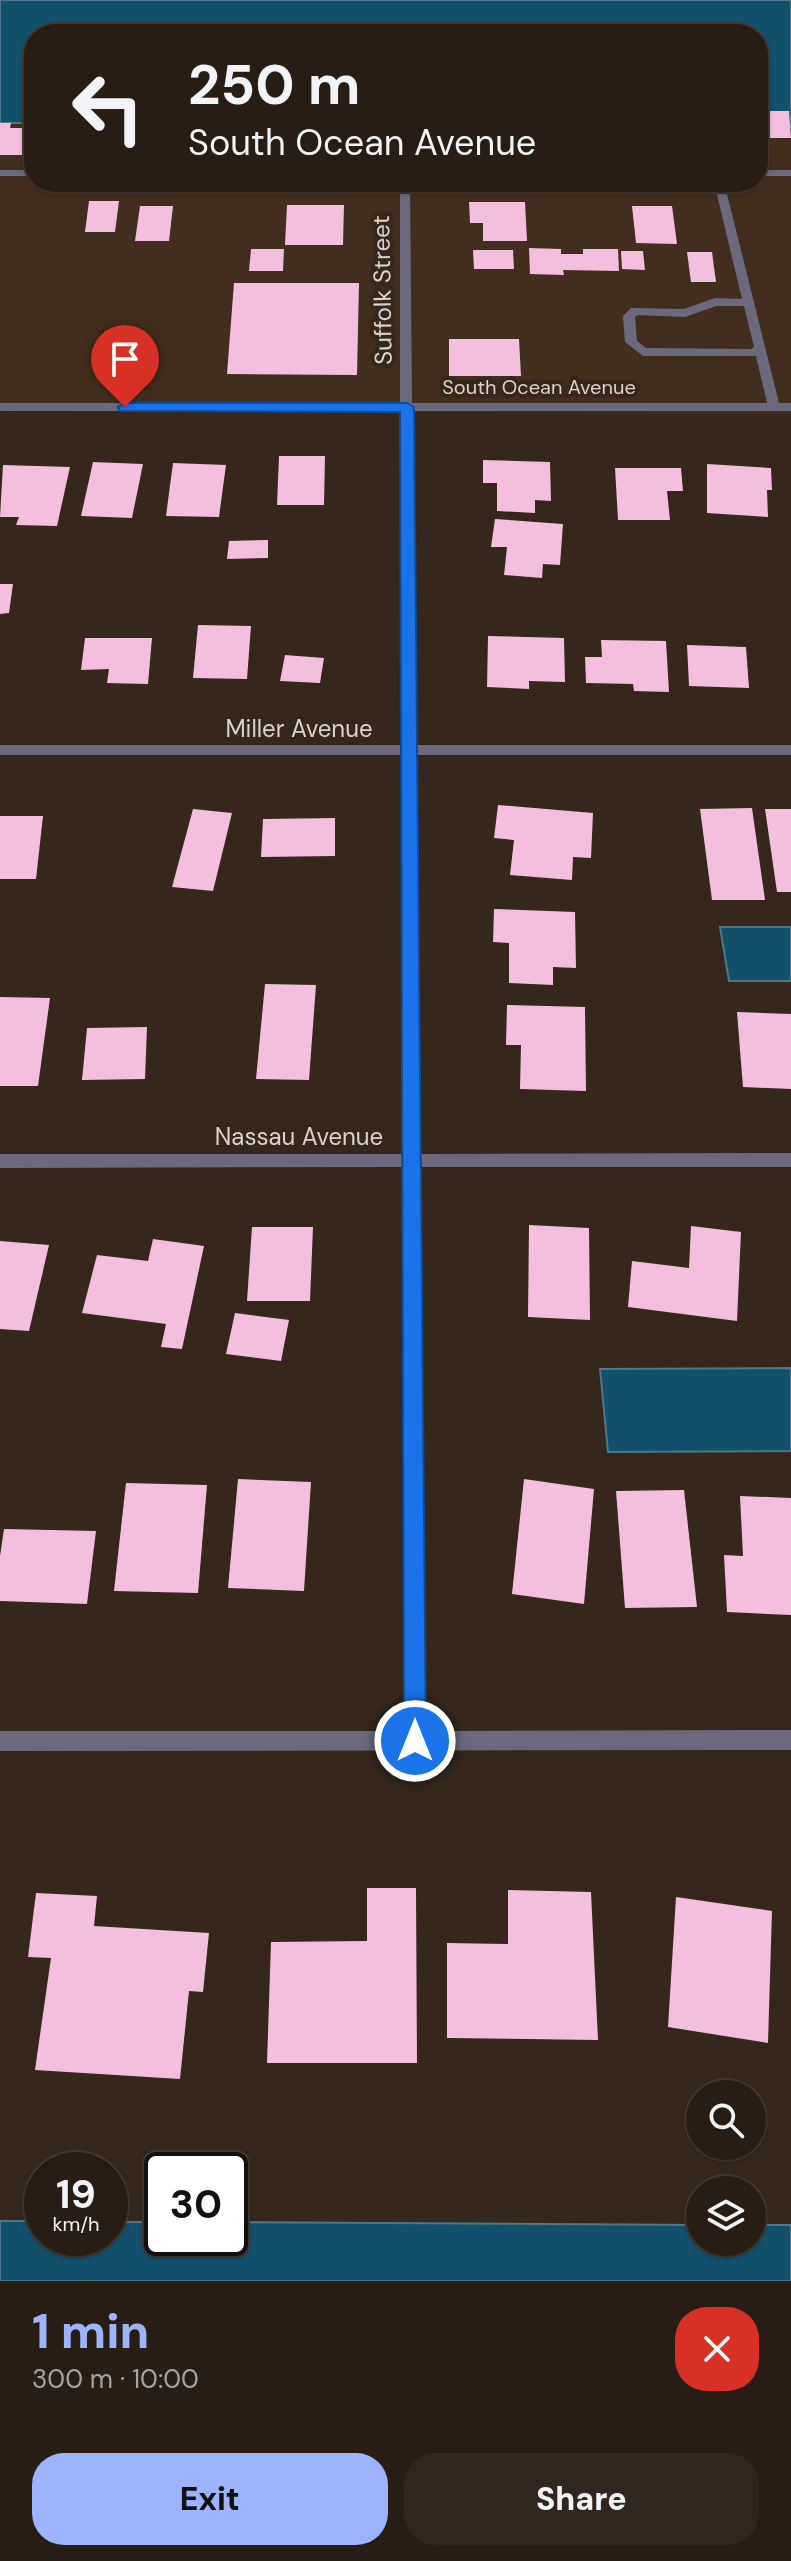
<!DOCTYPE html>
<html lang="en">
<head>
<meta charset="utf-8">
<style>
	:root { --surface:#281d14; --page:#30261d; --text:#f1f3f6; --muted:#a5a2a0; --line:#443b34; --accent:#9db4fd }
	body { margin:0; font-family:"DM Sans",sans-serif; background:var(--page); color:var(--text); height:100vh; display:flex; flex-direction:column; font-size:30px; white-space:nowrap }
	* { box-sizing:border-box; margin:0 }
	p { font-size:26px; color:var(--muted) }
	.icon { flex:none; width:44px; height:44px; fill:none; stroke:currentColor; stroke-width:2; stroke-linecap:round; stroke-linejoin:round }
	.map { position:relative; height:2281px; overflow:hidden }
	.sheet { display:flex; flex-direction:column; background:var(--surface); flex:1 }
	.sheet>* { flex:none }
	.banner { position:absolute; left:24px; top:24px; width:744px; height:168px; border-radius:32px; box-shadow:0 2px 6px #0004,0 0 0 2px var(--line); background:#281d14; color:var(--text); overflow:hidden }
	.tools { position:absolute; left:686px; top:2080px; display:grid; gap:16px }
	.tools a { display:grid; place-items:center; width:80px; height:80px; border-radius:50%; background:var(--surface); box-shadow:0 2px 6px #0004,0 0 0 2px var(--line); font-size:40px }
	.speed { position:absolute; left:24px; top:2152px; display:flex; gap:16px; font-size:40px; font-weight:700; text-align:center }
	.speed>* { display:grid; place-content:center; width:104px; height:104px; border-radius:50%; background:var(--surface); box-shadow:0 2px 6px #0004,0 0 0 2px var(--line); line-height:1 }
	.speed small { font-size:20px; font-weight:400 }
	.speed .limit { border:4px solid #111; border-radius:12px; background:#fff; color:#111 }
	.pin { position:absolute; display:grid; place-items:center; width:68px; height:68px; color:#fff; margin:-82px -34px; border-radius:50% 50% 50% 0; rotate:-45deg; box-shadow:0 0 8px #0007 }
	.pin .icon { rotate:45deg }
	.me { position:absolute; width:88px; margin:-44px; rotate:0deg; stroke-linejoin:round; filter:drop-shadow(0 0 6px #0008) }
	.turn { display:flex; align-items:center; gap:28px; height:168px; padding:0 32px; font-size:36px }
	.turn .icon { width:104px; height:104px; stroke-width:2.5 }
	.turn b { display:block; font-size:56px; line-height:68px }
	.round { display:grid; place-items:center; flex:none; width:84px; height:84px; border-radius:32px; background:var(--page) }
	.summary { display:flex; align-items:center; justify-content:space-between; height:136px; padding:0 32px }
	h1 { font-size:48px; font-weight:800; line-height:60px; color:var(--accent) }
	.action { display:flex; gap:16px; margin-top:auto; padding:16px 32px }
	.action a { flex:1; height:92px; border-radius:32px; background:var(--accent); color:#111; font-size:32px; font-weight:800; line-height:92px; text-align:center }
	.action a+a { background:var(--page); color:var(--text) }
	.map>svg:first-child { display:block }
	.built { fill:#422e1e }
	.water { fill:#13506c; stroke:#507789; stroke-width:2 }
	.building { fill:#f4bedf }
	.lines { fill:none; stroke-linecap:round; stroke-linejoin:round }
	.lane { fill:#6c697f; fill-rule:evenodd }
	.street { fill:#6c697f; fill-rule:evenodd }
	.route { fill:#1a73e8; stroke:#114b97; stroke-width:2 }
	.labels { text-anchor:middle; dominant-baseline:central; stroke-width:8; stroke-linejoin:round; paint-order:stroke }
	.far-street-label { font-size:20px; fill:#ddd3cc; stroke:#35271b }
	.street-label { font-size:24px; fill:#ddd3cc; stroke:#35271b }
</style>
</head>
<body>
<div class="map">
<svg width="791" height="2281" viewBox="0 0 791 2281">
	<rect width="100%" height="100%" fill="#35271b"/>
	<path class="built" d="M 0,123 L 34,123 L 34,182 L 758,182 L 758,127 L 791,127 L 791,414 L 0,411 Z"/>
	<path class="water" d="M 0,0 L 791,0 L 791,127 L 758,127 L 758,34 L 34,34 L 34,123 L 0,123 Z
		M 720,927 L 791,927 L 791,981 L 729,981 Z
		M 791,1368 L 791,1451 L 608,1452 L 600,1369 Z
		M 0,2221 L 42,2221 L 42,2238 L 110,2238 L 110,2222 L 162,2222 L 162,2238 L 230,2238 L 230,2222 L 700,2225 L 700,2242 L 752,2242 L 752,2225 L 791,2225 L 791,2281 L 0,2281 Z"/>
	<path class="building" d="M 758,111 L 789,111 L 791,138 L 762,138 L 758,129 Z
		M 0,123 L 11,123 L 10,128 L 34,128 L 34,155 L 0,155 Z
		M 89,201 L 119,201 L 115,232 L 85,232 Z
		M 469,202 L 525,202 L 527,241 L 483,241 L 483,223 L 470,223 Z
		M 287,205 L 344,205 L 343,245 L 285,245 Z
		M 140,206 L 173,206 L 169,241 L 135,241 Z
		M 632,206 L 672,206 L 677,244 L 636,243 Z
		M 529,248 L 561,249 L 561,254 L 583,254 L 583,249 L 618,249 L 619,271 L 563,270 L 564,275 L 530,274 Z
		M 251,249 L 284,249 L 283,271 L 249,271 Z
		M 473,250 L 513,250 L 514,269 L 474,269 Z
		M 621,251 L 643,251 L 645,270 L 622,269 Z
		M 687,252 L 712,252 L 716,282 L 691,282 Z
		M 234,283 L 359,283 L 357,375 L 227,374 Z
		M 449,339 L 519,339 L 521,376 L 449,376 Z
		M 279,456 L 325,456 L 324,505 L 277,505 Z
		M 483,460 L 550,462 L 551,501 L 535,500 L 535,513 L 497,511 L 497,483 L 483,483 Z
		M 93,462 L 143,464 L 132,518 L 81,516 Z
		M 173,463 L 226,465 L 219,517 L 166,516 Z
		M 707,464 L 771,468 L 772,490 L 767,490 L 768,517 L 707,513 Z
		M 3,465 L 70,467 L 57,526 L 16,525 L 19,517 L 0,517 Z
		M 615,468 L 681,468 L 683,491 L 667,491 L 670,520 L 618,520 Z
		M 495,519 L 563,524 L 560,565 L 543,564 L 542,578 L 504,575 L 507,547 L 491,547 Z
		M 268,540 L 268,558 L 227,559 L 229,541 Z
		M 0,584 L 13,584 L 9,613 L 0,614 Z
		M 198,625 L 251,626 L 247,679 L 193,678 Z
		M 488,636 L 564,638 L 565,682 L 529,681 L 529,689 L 487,687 Z
		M 85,638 L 152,638 L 148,684 L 107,683 L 109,669 L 81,670 Z
		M 601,640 L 666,641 L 669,692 L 634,691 L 633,684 L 586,683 L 585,657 L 602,657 Z
		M 687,645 L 746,647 L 749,688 L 689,686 Z
		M 285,655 L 324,658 L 320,683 L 280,681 Z
		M 498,805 L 593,813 L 591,858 L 573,857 L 572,880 L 510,875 L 514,840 L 494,838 Z
		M 752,808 L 765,900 L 712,900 L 700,809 Z
		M 193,809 L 232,813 L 213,891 L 172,887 Z
		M 765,809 L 791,809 L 791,892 L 777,892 Z
		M 0,816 L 43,816 L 36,879 L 0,879 Z
		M 335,818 L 335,856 L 261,857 L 263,819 Z
		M 494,909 L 575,912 L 576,968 L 553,967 L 553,985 L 509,983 L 509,943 L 493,942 Z
		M 265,984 L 316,985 L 309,1080 L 256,1079 Z
		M 0,997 L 50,998 L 38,1086 L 0,1086 Z
		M 507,1005 L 585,1007 L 586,1091 L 520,1089 L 521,1045 L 506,1045 Z
		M 737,1012 L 791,1014 L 791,1089 L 743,1087 Z
		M 147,1027 L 145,1079 L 82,1080 L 87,1028 Z
		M 529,1225 L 589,1228 L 590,1320 L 528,1317 Z
		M 691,1226 L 741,1232 L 737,1321 L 628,1307 L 632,1261 L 689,1268 Z
		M 252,1227 L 313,1227 L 310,1301 L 247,1301 Z
		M 153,1239 L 204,1246 L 182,1349 L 161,1347 L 166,1324 L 82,1313 L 97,1255 L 148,1261 Z
		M 0,1241 L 49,1245 L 29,1331 L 0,1329 Z
		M 235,1313 L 289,1320 L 281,1361 L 226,1354 Z
		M 238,1479 L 311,1482 L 304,1591 L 228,1588 Z
		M 524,1479 L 594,1489 L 584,1604 L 512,1594 Z
		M 126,1483 L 207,1485 L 198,1593 L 114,1591 Z
		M 684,1490 L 697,1607 L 625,1608 L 616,1491 Z
		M 740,1496 L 791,1498 L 791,1615 L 727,1612 L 724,1555 L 743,1556 Z
		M 4,1529 L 96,1531 L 87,1604 L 0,1601 L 0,1556 Z
		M 367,1888 L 416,1888 L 417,2063 L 267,2063 L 271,1942 L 367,1941 Z
		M 508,1890 L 591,1892 L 598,2040 L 447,2038 L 447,1943 L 508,1944 Z
		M 36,1893 L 97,1896 L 94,1926 L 209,1933 L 203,1992 L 189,1991 L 180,2079 L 35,2070 L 51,1958 L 28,1957 Z
		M 676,1897 L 772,1911 L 768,2043 L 668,2027 Z"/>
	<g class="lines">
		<path class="lane" d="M 714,182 L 724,182 L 780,407 L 778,410 L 774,411 L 768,407 L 756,356 L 643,356 L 625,342 L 623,316 L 631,308 L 684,309 L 715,298 L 742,299 ZM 716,306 L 744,306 L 754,347 L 751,349 L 646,348 L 637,341 L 635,317 L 638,315 L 685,317 Z"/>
		<path class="street" d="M 0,170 L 34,170 L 34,176 L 0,176 Z
			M 758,170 L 791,170 L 791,176 L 758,176 Z
			M 400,182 L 410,182 L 412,403 L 791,403 L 791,411 L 412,411 L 416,745 L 791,745 L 791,755 L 416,755 L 419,1154 L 791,1153 L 791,1167 L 419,1167 L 425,1731 L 791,1730 L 791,1750 L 0,1751 L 0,1731 L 405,1731 L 403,1167 L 0,1168 L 0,1154 L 403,1154 L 402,755 L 0,755 L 0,745 L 402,745 L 400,411 L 0,411 L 0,403 L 400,403 Z"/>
	</g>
	<path class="route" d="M 125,403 L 407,403 L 414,407 L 426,1741 L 423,1749 L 415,1752 L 408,1749 L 404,1741 L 400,412 L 120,411 L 118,407 Z"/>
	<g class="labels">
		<g class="far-street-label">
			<text x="539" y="387">South Ocean Avenue</text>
		</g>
		<g class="street-label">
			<text transform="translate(382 290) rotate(-91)">Suffolk Street</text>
			<text x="299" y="728">Miller Avenue</text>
			<text x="299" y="1136">Nassau Avenue</text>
		</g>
	</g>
</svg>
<div class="tools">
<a><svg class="icon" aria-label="search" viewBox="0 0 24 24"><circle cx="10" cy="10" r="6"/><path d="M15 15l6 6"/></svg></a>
<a><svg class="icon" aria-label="layers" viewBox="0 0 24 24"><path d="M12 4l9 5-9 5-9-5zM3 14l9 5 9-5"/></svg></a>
</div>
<div class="speed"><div>19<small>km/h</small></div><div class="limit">30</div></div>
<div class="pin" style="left:125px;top:407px;background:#d93025"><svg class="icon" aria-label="arrive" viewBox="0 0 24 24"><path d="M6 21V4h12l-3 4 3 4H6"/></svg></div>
<svg class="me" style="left:415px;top:1741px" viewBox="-20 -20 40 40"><circle r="17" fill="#1a73e8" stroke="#fff" stroke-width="3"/><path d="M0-11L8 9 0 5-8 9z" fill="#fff"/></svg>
<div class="banner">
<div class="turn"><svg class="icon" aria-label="left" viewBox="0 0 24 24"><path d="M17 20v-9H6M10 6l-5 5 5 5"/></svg><div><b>250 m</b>South Ocean Avenue</div></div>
</div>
</div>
<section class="sheet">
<div class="summary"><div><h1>1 min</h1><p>300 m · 10:00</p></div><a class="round" style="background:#d93025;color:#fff"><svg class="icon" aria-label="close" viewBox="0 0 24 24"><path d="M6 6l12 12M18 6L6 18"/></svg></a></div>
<div class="action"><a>Exit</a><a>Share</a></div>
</section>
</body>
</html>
